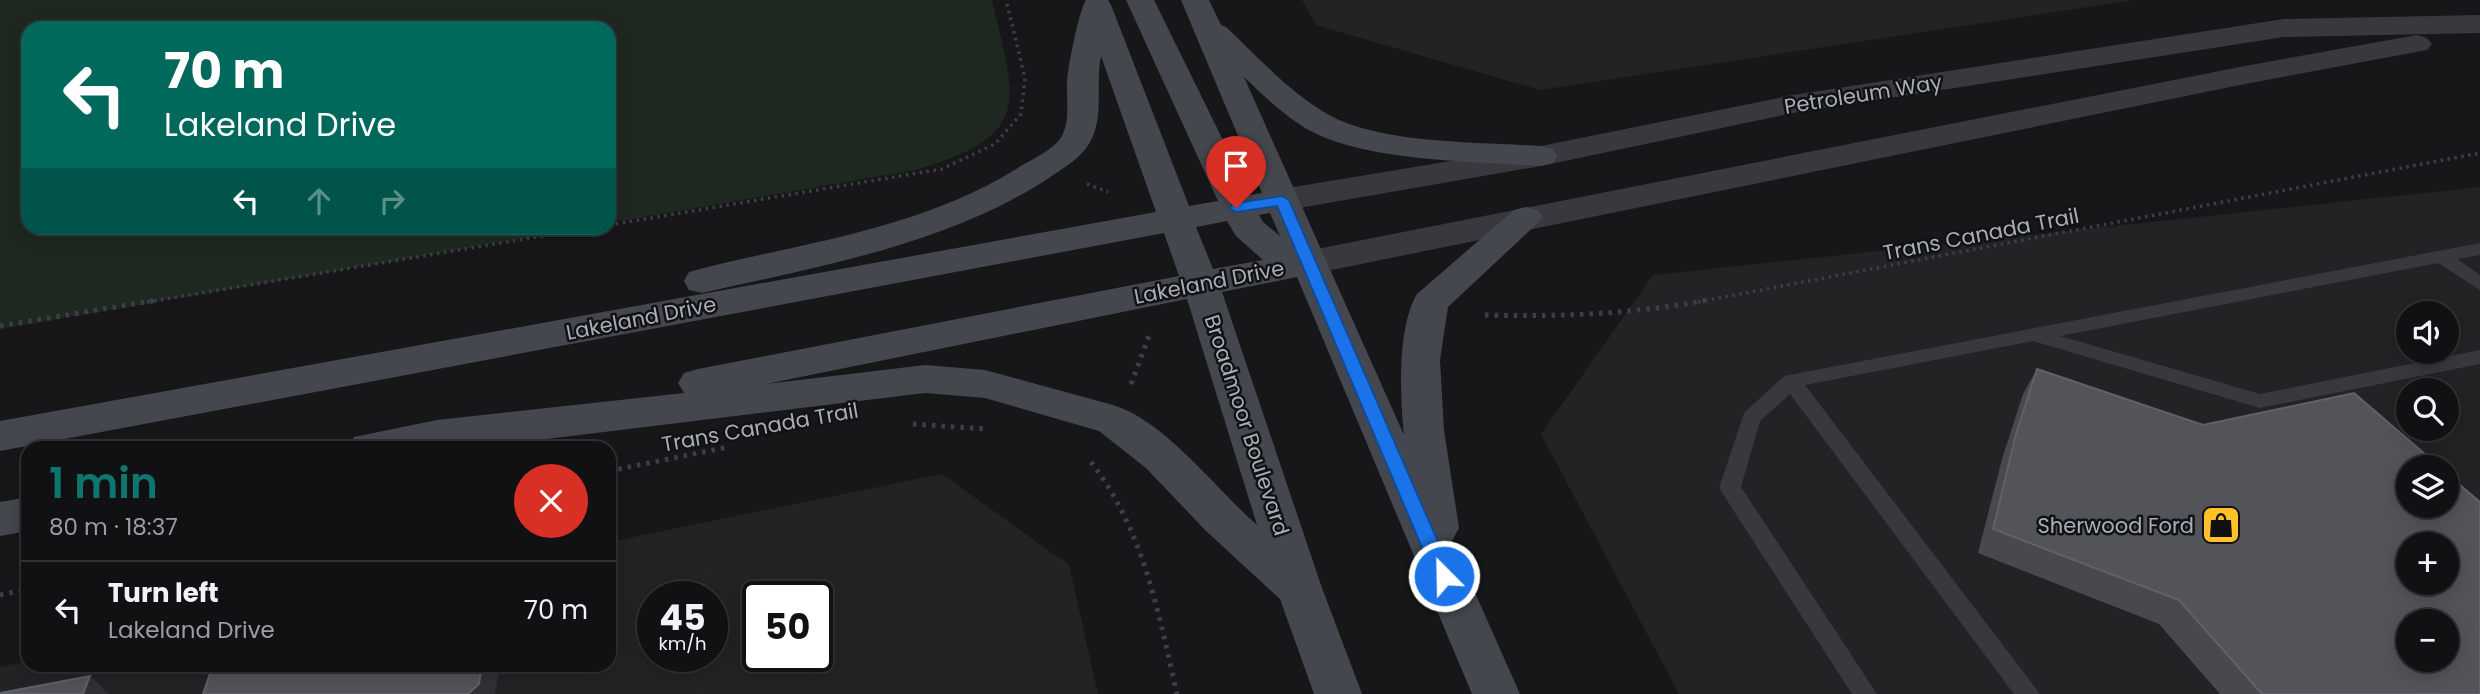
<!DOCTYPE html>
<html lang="en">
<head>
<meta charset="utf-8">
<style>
	:root { --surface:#111113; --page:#1a1a1c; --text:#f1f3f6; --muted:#9c9da0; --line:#303133; --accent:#0f766e }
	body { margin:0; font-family:Poppins,sans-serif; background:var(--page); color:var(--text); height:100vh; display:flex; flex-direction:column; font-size:26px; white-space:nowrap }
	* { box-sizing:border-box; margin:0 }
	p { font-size:23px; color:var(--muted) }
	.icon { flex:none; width:38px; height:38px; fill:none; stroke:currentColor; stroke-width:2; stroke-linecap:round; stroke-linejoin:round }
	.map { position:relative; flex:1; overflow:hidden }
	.drawer { position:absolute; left:21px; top:441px; width:595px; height:231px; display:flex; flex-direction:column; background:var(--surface); border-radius:21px; box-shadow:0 4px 18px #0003,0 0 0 2px var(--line) }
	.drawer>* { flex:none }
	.top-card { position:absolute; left:21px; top:21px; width:595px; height:214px; border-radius:21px; box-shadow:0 4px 18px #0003,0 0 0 2px var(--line); background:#00695c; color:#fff; overflow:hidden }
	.controls { position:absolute; left:2396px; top:301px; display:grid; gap:14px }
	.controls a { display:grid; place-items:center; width:63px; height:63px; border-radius:50%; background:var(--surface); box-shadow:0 4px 18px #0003,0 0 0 2px var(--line); font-size:35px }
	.speed { position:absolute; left:637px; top:581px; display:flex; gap:14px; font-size:35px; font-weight:700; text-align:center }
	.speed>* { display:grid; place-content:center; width:91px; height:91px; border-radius:50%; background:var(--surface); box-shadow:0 4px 18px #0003,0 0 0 2px var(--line); line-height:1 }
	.speed small { font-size:18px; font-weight:400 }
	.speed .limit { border:4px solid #111; border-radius:10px; background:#fff; color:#111 }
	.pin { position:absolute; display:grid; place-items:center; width:60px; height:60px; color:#fff; margin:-72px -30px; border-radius:50% 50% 50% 0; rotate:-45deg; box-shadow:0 0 7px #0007 }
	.pin .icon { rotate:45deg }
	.me { position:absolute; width:77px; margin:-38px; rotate:337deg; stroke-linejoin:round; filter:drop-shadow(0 0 5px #0008) }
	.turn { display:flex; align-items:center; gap:24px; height:147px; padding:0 28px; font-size:32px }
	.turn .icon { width:91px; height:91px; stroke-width:2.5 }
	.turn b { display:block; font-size:49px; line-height:60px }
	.lanes { display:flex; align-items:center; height:66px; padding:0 28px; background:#0003; justify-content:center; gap:35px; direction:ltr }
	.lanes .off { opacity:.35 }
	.round { display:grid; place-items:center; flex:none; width:74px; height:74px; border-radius:37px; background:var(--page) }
	.overview { display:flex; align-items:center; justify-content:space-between; height:119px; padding:0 28px }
	h1 { font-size:42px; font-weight:600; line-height:52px; color:var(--accent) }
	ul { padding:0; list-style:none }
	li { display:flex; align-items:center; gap:21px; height:98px; padding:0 28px; border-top:2px solid var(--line) }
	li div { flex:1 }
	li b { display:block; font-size:26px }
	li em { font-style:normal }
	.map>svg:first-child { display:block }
	.built { fill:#232326; fill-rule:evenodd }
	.green { fill:#1e2820 }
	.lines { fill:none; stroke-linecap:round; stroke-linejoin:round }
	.path-far1 { stroke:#3d3f46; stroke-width:3.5; stroke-dasharray:2.5 4.5; stroke-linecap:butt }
	.path { stroke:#3d3f46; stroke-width:5; stroke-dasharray:3.5 6; stroke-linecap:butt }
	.service { fill:#38383e; fill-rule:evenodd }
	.tertiary { fill:#38383e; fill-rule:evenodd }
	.secondary { fill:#45474f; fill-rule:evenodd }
	.wall { fill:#48494e }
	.shaded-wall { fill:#303134 }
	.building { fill:#53545a; stroke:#606269; stroke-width:2; fill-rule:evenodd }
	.route { fill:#1a73e8; stroke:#114b97; stroke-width:2 }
	.labels { text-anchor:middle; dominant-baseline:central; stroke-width:5; stroke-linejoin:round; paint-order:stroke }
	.street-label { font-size:21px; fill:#a8adba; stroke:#121214 }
	.poi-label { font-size:21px; fill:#a8adba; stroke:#121214; text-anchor:end }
</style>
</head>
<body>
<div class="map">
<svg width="2480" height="694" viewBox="0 0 2480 694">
	<rect width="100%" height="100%" fill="#171719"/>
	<path class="built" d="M 1302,0 L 2134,0 L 1540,90 L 1316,25 Z
		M 2480,187 L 2480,694 L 1679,694 L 1541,434 L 1653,275 ZM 2408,313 L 2446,313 L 2446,352 L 2408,352 ZM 2408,390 L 2446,390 L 2446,429 L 2408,429 ZM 2408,467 L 2446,467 L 2446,506 L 2408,506 ZM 2408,544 L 2446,544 L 2446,583 L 2408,583 ZM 2408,621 L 2446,621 L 2446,660 L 2408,660 Z
		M 942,474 L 1069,565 L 1098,694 L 0,694 L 0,667 L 28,661 L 28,665 L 609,665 L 609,542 ZM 653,597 L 712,597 L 712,656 L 653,656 ZM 758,597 L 817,597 L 817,656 L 758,656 Z"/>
	<path class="green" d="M 0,0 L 992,0 C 1016,103 1034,135 916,170 L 609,223 L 609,28 L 28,28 L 28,228 L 584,228 L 0,329 Z"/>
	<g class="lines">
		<path class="path-far1" d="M 1087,184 L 1108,192
			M 609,225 L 942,169 L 995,144 L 1021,114 L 1025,78 L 1006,0
			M 147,302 L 591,228
			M 1698,302 L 2480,153"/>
		<path class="path" d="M 1485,315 C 1561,317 1632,314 1707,300
			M 0,326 L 158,300
			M 1131,384 L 1149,336
			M 913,424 L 985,429
			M 1091,462 C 1144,531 1158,611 1177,694
			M 609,471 L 728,447
			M 0,595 L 28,589"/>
		<path class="service" d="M 2480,243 L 2480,255 L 2457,259 L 2480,275 L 2480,290 L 2438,263 L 2060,336 L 2260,394 L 2480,350 L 2480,364 L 2260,408 L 2033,341 L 1805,385 L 2040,694 L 2014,694 L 1790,394 L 1760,421 L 1741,487 L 1877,694 L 1852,694 L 1719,488 L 1744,413 L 1784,376 Z"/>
		<path class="tertiary" d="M 2480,15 L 2480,33 L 2284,37 L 1793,113 L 1541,166 L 1282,211 L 1270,207 L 1265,200 L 1270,193 L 1282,189 L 1541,146 L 1793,95 L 2284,19 Z
			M 2417,35 L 2427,38 L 2432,44 L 2427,50 L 2245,84 L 1307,275 L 1294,271 L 1289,263 L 1294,255 L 1307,251 L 2245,66 Z"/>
		<path class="secondary" d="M 1086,0 L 1108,0 L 1111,5 L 1189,206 L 1218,201 L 1126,0 L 1154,0 L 1250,195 L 1262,193 L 1181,0 L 1209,0 L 1221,25 L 1226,27 C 1258,57 1290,93 1329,115 C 1381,144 1480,142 1541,146 L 1553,149 L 1557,156 L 1553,163 L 1541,166 C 1473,161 1363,162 1305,128 C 1282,114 1263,95 1244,77 L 1404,435 C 1400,397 1397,327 1417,294 L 1514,210 L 1526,207 L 1538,210 L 1543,218 L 1448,307 L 1440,360 L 1444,430 L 1459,528 L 1452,541 L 1520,694 L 1472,694 L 1297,277 L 1222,292 L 1322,588 L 1362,694 L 1314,694 L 1280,599 L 1205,530 L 1146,468 L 1099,431 L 985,398 L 925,393 L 472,448 L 348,448 L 354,437 L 437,420 L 684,393 L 678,383 L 684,373 L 698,369 L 1179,276 L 1164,233 L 0,451 L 0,421 L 1156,212 L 1101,56 C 1095,84 1105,118 1089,144 C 1080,159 1063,168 1049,178 C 946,245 820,266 702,293 L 689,290 L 684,281 L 689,272 C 802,242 920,230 1021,166 C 1033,159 1052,150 1060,139 C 1071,123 1066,99 1067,82 C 1068,66 1079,10 1086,0 ZM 1270,213 L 1280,236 L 1263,222 L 1259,215 ZM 1227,221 L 1236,236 L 1263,260 L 1213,269 L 1196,227 ZM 1187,299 L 1257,525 C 1216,489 1164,420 1113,405 L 985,370 L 925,365 L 766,384 Z
			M 28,497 L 28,531 L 0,536 L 0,502 Z"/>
	</g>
	<path class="wall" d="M 2037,369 L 2480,694 L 2220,694 L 2159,624 L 1978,553 L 2002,459 L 2023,394 Z"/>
	<path class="shaded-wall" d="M 482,665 L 500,665 L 495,694 L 468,694 Z
		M 90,676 L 109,694 L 83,694 Z"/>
	<path class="building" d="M 2037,369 L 2203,425 L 2354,393 L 2440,467 L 2408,467 L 2408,506 L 2446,506 L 2446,473 L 2480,502 L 2480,694 L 2262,694 L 2179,600 L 1993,529 L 2016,434 ZM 2408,544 L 2446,544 L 2446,583 L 2408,583 ZM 2408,621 L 2446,621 L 2446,660 L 2408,660 Z
		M 213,665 L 482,665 L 479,684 L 468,694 L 203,694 Z
		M 90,676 L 83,694 L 0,694 L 0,693 Z"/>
	<path class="route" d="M 1282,196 L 1289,200 L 1453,576 L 1450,581 L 1437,581 L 1434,576 L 1277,206 L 1236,212 L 1229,208 L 1236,203 Z"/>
	<defs>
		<symbol id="shop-square" viewBox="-11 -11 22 22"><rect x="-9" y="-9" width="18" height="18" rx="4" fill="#ffc129" stroke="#121214"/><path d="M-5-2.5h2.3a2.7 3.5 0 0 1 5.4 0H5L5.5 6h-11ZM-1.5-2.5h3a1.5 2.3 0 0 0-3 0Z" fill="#111"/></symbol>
	</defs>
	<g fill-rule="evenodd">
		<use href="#shop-square" x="2199" y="503" width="44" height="44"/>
	</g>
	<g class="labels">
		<g class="street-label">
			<text transform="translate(1863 94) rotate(-9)">Petroleum Way</text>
			<text transform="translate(1981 234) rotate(-11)">Trans Canada Trail</text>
			<text transform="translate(1209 282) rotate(-11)">Lakeland Drive</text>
			<text transform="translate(641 318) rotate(-11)">Lakeland Drive</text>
			<text transform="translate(1247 425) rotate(72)">Broadmoor Boulevard</text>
			<text transform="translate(760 427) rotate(-10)">Trans Canada Trail</text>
		</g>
		<g class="poi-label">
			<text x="2194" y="525">Sherwood Ford</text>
		</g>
	</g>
</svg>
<div class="controls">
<a><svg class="icon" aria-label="sound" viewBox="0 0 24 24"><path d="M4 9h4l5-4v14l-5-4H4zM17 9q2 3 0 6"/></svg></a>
<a><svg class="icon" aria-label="search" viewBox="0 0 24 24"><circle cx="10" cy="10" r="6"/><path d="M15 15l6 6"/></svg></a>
<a><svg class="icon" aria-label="layers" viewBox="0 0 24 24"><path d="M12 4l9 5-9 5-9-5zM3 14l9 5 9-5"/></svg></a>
<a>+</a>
<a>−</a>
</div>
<div class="speed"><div>45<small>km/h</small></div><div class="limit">50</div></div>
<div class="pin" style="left:1236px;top:208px;background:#d93025"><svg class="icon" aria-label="arrive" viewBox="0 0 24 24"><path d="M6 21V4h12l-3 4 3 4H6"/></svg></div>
<svg class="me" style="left:1444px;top:576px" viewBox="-20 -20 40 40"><circle r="17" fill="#1a73e8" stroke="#fff" stroke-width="3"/><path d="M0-11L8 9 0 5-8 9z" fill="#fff"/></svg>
<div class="top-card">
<div class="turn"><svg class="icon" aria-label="left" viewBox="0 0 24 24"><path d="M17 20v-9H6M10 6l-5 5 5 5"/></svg><div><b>70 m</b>Lakeland Drive</div></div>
<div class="lanes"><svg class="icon" aria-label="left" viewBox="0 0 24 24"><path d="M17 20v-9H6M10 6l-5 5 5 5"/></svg><svg class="icon off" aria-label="ahead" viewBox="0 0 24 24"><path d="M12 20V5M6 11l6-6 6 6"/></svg><svg class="icon off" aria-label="right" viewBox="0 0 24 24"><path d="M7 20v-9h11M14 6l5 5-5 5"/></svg></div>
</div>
<section class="drawer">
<div class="overview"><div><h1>1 min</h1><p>80 m · 18:37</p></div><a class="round" style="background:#d93025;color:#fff"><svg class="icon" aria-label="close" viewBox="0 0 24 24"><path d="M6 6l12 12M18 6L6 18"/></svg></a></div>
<ul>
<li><svg class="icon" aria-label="left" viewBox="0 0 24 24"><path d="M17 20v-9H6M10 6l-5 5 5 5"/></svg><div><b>Turn left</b><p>Lakeland Drive</p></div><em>70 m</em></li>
</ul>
</section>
</div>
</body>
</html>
